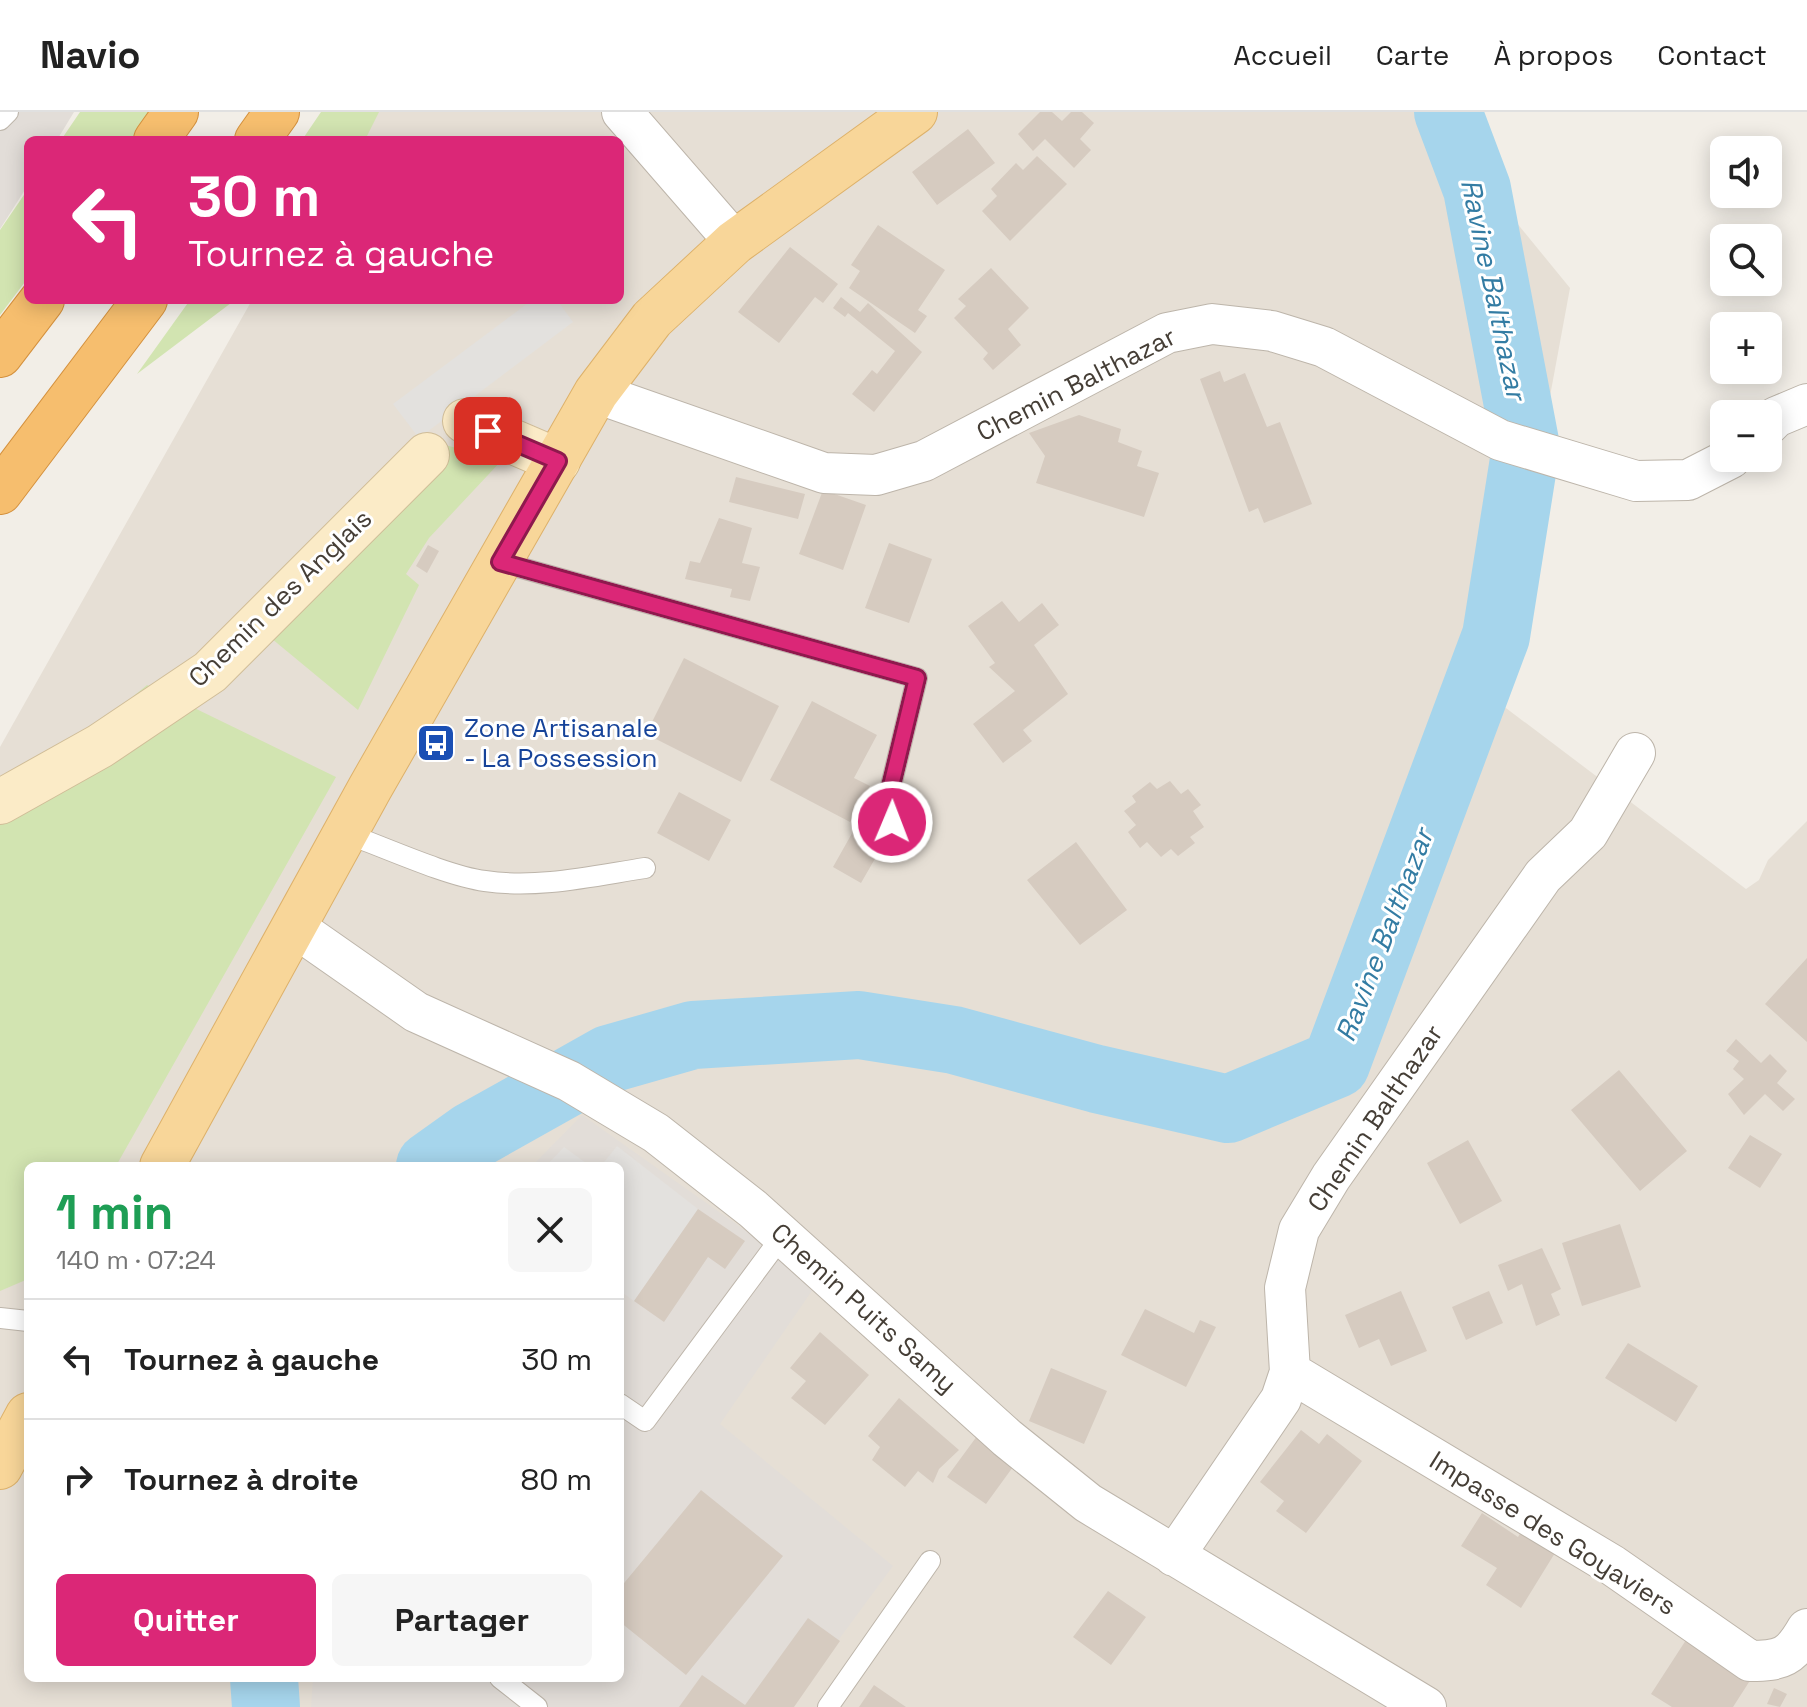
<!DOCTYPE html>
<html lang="fr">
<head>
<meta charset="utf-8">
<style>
	:root { --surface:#fff; --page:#f6f6f6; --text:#222; --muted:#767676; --line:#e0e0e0; --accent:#db2777 }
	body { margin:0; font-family:"Space Grotesk",sans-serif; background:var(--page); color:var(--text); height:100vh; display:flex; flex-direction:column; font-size:30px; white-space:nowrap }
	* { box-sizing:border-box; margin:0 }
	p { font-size:26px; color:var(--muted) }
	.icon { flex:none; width:44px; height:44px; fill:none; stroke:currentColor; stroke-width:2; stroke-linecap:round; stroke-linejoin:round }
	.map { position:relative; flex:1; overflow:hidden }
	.panel { position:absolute; left:24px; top:1050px; width:600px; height:520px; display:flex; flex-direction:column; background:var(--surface); border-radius:12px; box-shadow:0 4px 20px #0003 }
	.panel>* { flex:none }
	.hud { position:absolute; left:24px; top:24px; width:600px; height:168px; border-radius:12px; box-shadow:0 4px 20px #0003; background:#db2777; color:#fff; overflow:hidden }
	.controls { position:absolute; left:1710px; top:24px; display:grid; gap:16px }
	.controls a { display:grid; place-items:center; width:72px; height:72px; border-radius:12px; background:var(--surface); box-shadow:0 4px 20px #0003; font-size:40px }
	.pin { position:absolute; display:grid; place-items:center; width:68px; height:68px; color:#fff; margin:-34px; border-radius:16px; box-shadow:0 4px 12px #0006 }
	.me { position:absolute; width:88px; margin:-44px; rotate:1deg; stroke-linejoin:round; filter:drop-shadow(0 0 6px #0008) }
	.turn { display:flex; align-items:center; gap:28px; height:168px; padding:0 32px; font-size:36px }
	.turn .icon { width:104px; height:104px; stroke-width:2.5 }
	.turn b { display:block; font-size:56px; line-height:68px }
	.round { display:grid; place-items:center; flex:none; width:84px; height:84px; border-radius:12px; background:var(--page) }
	.head { display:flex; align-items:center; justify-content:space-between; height:136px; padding:0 32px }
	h1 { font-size:48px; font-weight:600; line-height:60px; color:#1e9e55 }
	.action { display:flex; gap:16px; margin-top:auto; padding:16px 32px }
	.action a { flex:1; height:92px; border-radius:12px; background:var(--accent); color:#fff; font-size:32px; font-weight:600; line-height:92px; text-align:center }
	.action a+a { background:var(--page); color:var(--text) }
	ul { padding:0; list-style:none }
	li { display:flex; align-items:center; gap:24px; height:120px; padding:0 32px; border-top:2px solid var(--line) }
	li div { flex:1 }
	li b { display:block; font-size:30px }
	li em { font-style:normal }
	header { display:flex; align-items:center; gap:48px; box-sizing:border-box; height:112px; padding:0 40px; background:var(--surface); border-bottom:2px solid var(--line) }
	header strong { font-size:38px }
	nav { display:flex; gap:44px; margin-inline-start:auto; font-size:28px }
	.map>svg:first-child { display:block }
	.residential { fill:#e6dfd5; fill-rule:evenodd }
	.industrial { fill:#e2ddd8 }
	.green { fill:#d2e4b1 }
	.parking { fill:#e3e1de }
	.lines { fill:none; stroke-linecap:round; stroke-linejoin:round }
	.river { stroke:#a6d5ec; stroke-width:68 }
	.building { fill:#d6cbc0 }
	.lane-casing { stroke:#bdb5aa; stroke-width:22 }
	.street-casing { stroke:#bdb5aa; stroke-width:42 }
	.secondary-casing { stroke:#d0bd98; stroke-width:46 }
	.primary-casing { stroke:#ddb16a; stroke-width:46 }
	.highway-casing { stroke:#d4913e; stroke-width:46 }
	.lane { stroke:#fff; stroke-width:20 }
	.street { stroke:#fff; stroke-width:40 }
	.secondary { stroke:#fbebc7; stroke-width:44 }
	.primary { stroke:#f8d699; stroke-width:44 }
	.highway { stroke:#f6be6e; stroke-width:44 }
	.route-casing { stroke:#8e194d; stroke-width:20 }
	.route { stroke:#db2777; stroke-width:14 }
	.labels { text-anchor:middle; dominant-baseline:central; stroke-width:6; stroke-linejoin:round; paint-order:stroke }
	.street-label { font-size:26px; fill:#453e36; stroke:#fff }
	.transit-label { font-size:26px; fill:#164399; stroke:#fff; text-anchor:start }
	.water-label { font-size:28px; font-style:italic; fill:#337ca3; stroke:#fff }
</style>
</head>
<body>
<header>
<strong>Navio</strong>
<nav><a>Accueil</a><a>Carte</a><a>À propos</a><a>Contact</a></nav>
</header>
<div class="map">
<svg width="1807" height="1595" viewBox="0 0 1807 1595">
	<rect width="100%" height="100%" fill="#f2eee7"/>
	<path class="residential" d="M 358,0 L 1426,0 L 1570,176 L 1494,587 L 1746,777 L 1759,768 L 1768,748 L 1807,709 L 1807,1595 L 0,1595 L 0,635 L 252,188 L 620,188 L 620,28 L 343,28 ZM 28,1054 L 620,1054 L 620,1566 L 28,1566 Z"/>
	<path class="industrial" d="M 0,0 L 74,0 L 57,28 L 28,28 L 28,73 L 0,117 Z
		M 582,1003 L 818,1170 L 720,1312 L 893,1454 L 789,1595 L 311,1595 L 313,1566 L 620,1566 L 620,1054 L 532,1054 Z"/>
	<path class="green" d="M 80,0 L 152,0 L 132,28 L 61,28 Z
		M 321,0 L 379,0 L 365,28 L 302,28 Z
		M 28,77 L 28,166 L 0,203 L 0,118 Z
		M 190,188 L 235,188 L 137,262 Z
		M 432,330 L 503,347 L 429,426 L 406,462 L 419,473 L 358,598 L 243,503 Z
		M 147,573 L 336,665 L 116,1054 L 28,1054 L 28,1167 L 0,1179 L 0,695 Z"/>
	<path class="parking" d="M 532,188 L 557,188 L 573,210 L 419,326 L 393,292 Z
		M 617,1034 L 698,1097 L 634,1189 L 620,1179 L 620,1054 L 601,1054 Z
		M 564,1035 L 590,1054 L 546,1054 Z"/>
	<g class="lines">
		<path class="river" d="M 430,1054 L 472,1024 L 609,947 L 693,923 L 859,913 L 954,928 L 1097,967 L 1228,997 L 1336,952 L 1496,524 L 1526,335 L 1477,77 L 1448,0
			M 264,1566 L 266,1595"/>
	</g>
	<path class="building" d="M 1040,0 L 1052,0 L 1062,9 L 1071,0 L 1082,0 L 1094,11 L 1080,27 L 1091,38 L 1074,56 L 1045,27 L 1033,39 L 1018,22 Z
		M 968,17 L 995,51 L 937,93 L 912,60 Z
		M 1037,44 L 1067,72 L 1010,129 L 982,99 L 997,84 L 991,77 L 1016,51 L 1023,58 Z
		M 878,113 L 945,158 L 918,198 L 927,204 L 915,221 L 849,176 L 860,159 L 851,153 Z
		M 790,135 L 838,172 L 823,191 L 815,185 L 779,231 L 738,200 Z
		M 991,156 L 1029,196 L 1008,217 L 1021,233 L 993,258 L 983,247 L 988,241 L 954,206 L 966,194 L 958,187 Z
		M 841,185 L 860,200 L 868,191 L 922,240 L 874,300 L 852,282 L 872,258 L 877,262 L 895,239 L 848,201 L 845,205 L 833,196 Z
		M 1220,259 L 1224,270 L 1245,261 L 1267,315 L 1280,310 L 1312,392 L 1264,411 L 1258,396 L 1249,400 L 1200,267 Z
		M 1079,303 L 1121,317 L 1118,330 L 1142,339 L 1137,354 L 1159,361 L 1144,405 L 1036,371 L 1045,344 L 1029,321 Z
		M 736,365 L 805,382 L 798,407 L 729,390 Z
		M 823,378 L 866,393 L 843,458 L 799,442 Z
		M 719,406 L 752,416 L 742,451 L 760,455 L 750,489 L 730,485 L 732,477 L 685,467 L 690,449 L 700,451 Z
		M 889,431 L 932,447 L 909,511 L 865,496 Z
		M 428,433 L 439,439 L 427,461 L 416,454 Z
		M 1002,489 L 1019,510 L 1042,491 L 1059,513 L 1034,533 L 1068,582 L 1023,618 L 1032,629 L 1003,651 L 973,612 L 1015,579 L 989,555 L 995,551 L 968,514 Z
		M 684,546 L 779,594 L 741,670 L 646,622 Z
		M 812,589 L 877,623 L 854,666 L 870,674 L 850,710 L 770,668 Z
		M 1170,669 L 1181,682 L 1188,677 L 1201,693 L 1193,699 L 1204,715 L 1190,725 L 1195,731 L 1178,744 L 1171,737 L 1161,745 L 1147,730 L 1140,736 L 1128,720 L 1136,713 L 1124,699 L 1136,690 L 1132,684 L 1150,670 L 1157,677 Z
		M 679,680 L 731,708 L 709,749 L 657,721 Z
		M 855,716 L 884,731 L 861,771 L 833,755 Z
		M 1076,730 L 1127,798 L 1080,833 L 1027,768 Z
		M 1807,846 L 1807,930 L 1765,892 Z
		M 1736,927 L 1761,951 L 1770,942 L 1787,959 L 1777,971 L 1795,987 L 1783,999 L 1765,982 L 1744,1003 L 1728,982 L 1744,967 L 1733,957 L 1739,949 L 1726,939 Z
		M 1619,958 L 1687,1039 L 1640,1079 L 1571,998 Z
		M 1750,1023 L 1782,1042 L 1760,1076 L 1728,1056 Z
		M 1468,1028 L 1502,1089 L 1460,1112 L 1427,1051 Z
		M 698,1097 L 745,1129 L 725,1157 L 708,1145 L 664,1210 L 634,1189 Z
		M 1620,1112 L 1641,1175 L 1582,1194 L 1562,1131 Z
		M 1542,1136 L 1561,1177 L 1551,1182 L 1560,1203 L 1536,1214 L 1522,1172 L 1508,1179 L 1498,1153 Z
		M 1401,1179 L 1427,1239 L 1391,1254 L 1379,1227 L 1359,1236 L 1345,1203 Z
		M 1489,1179 L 1503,1211 L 1466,1228 L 1452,1195 Z
		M 1145,1197 L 1194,1221 L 1200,1208 L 1216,1215 L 1186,1275 L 1121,1243 Z
		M 820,1220 L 869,1263 L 825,1313 L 791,1286 L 806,1269 L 790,1256 Z
		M 1628,1231 L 1698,1274 L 1676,1310 L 1605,1266 Z
		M 1051,1256 L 1107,1279 L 1084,1332 L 1029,1309 Z
		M 899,1286 L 959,1338 L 939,1357 L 933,1371 L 918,1359 L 905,1375 L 872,1348 L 880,1335 L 868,1324 Z
		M 1301,1318 L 1319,1332 L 1327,1322 L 1362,1349 L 1306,1421 L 1276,1399 L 1284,1389 L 1260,1370 Z
		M 980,1320 L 1018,1348 L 986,1392 L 947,1365 Z
		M 701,1378 L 783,1444 L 686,1563 L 620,1510 L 620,1476 Z
		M 1482,1401 L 1518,1425 L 1524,1415 L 1558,1436 L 1521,1496 L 1486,1473 L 1497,1456 L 1461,1434 Z
		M 1108,1479 L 1146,1505 L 1111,1553 L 1073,1525 Z
		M 808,1506 L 840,1529 L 794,1595 L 679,1595 L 702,1563 L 745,1593 Z
		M 1686,1528 L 1751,1567 L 1733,1595 L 1672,1595 L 1651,1582 Z
		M 874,1573 L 906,1595 L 859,1595 Z
		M 1774,1576 L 1787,1582 L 1780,1595 L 1767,1592 Z"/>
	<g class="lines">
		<defs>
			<path id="lane" d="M 0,8 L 8,0
				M 500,450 L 917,566 L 890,678 L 892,710
				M 345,721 C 384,735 447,764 485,769 C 538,777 593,764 645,756
				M 0,1206 L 28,1209
				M 620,1292 L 645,1309 L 783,1123
				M 500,1566 L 537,1595
				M 828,1595 L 930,1449"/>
			<path id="street" d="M 622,0 L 735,130
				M 596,281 L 824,361 L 876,363 L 924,349 L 1167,221 L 1212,212 L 1272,219 L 1324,235 L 1500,328 L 1636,369 L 1688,368 L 1731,346
				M 1768,313 L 1776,305 L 1807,292
				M 293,814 L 416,900 L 569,969 L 656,1021 L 753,1097 L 1007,1326 L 1088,1391 L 1426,1595
				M 1290,1260 L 1612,1453 L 1750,1549 C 1782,1549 1791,1545 1807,1517
				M 1174,1444 L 1281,1287 L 1290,1260 L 1285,1176 L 1299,1118 L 1331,1065 L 1543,764 L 1588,721 L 1635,641"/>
			<path id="secondary" d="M 465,309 L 558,349
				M 0,690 L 100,634 L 210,560 L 427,343"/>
			<path id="primary" d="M 162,1054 L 370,676 L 596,281 L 652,207 L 735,130 L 915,0
				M 0,1355 L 28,1303"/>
			<path id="highway" d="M 156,28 L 176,0
				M 257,28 L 277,0
				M 0,243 L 42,188
				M 0,380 L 145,188"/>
		</defs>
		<use href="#lane" class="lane-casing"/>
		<use href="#street" class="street-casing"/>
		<use href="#secondary" class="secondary-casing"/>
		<use href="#primary" class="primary-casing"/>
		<use href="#highway" class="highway-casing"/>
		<use href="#lane" class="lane"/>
		<use href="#street" class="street"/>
		<use href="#secondary" class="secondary"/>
		<use href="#primary" class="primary"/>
		<use href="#highway" class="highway"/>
	</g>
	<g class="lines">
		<defs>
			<path id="route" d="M 488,319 L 558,349 L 500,450 L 917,566 L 890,678 L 892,710"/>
		</defs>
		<use href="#route" class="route-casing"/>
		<use href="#route" class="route"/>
	</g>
	<defs>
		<symbol id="bus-square" viewBox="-11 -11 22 22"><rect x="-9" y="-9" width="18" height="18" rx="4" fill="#1a4fb4" stroke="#fff"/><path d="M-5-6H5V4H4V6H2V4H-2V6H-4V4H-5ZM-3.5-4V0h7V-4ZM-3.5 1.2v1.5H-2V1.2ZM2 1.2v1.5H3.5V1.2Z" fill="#fff"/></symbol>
	</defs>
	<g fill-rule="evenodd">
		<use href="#bus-square" x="414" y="609" width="44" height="44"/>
	</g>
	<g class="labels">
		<g class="street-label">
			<text transform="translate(1076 272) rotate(-27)">Chemin Balthazar</text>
			<text transform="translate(280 486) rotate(-44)">Chemin des Anglais</text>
			<text transform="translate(1375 1006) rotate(-56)">Chemin Balthazar</text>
			<text transform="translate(864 1196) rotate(42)">Chemin Puits Samy</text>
			<text transform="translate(1553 1421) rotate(32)">Impasse des Goyaviers</text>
		</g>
		<g class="transit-label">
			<text x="464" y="616">Zone Artisanale<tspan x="464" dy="30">- La Possession</tspan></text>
		</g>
		<g class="water-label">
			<text transform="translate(1494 177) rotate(78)">Ravine Balthazar</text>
			<text transform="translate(1384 823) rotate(-69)">Ravine Balthazar</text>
		</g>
	</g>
</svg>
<div class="controls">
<a><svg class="icon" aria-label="sound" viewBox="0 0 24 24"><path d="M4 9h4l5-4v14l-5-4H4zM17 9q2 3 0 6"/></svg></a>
<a><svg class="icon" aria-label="search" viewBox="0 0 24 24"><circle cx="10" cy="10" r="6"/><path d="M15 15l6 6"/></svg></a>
<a>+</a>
<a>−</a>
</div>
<div class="pin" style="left:488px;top:319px;background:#d93025"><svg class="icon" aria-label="arrive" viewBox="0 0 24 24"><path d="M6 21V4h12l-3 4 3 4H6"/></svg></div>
<svg class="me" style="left:892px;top:710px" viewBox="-20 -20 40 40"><circle r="17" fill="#db2777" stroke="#fff" stroke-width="3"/><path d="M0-11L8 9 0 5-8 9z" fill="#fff"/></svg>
<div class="hud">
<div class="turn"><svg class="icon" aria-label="left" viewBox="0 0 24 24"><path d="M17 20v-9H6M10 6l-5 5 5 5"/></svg><div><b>30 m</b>Tournez à gauche</div></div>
</div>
<section class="panel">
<div class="head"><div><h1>1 min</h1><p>140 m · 07:24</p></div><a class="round"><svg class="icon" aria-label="close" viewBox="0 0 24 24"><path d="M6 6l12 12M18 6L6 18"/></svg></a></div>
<ul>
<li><svg class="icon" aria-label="left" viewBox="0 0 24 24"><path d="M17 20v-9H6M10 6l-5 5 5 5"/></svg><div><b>Tournez à gauche</b></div><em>30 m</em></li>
<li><svg class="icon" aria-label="right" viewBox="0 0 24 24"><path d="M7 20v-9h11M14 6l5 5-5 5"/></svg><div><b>Tournez à droite</b></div><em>80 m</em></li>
</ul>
<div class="action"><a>Quitter</a><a>Partager</a></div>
</section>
</div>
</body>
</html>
